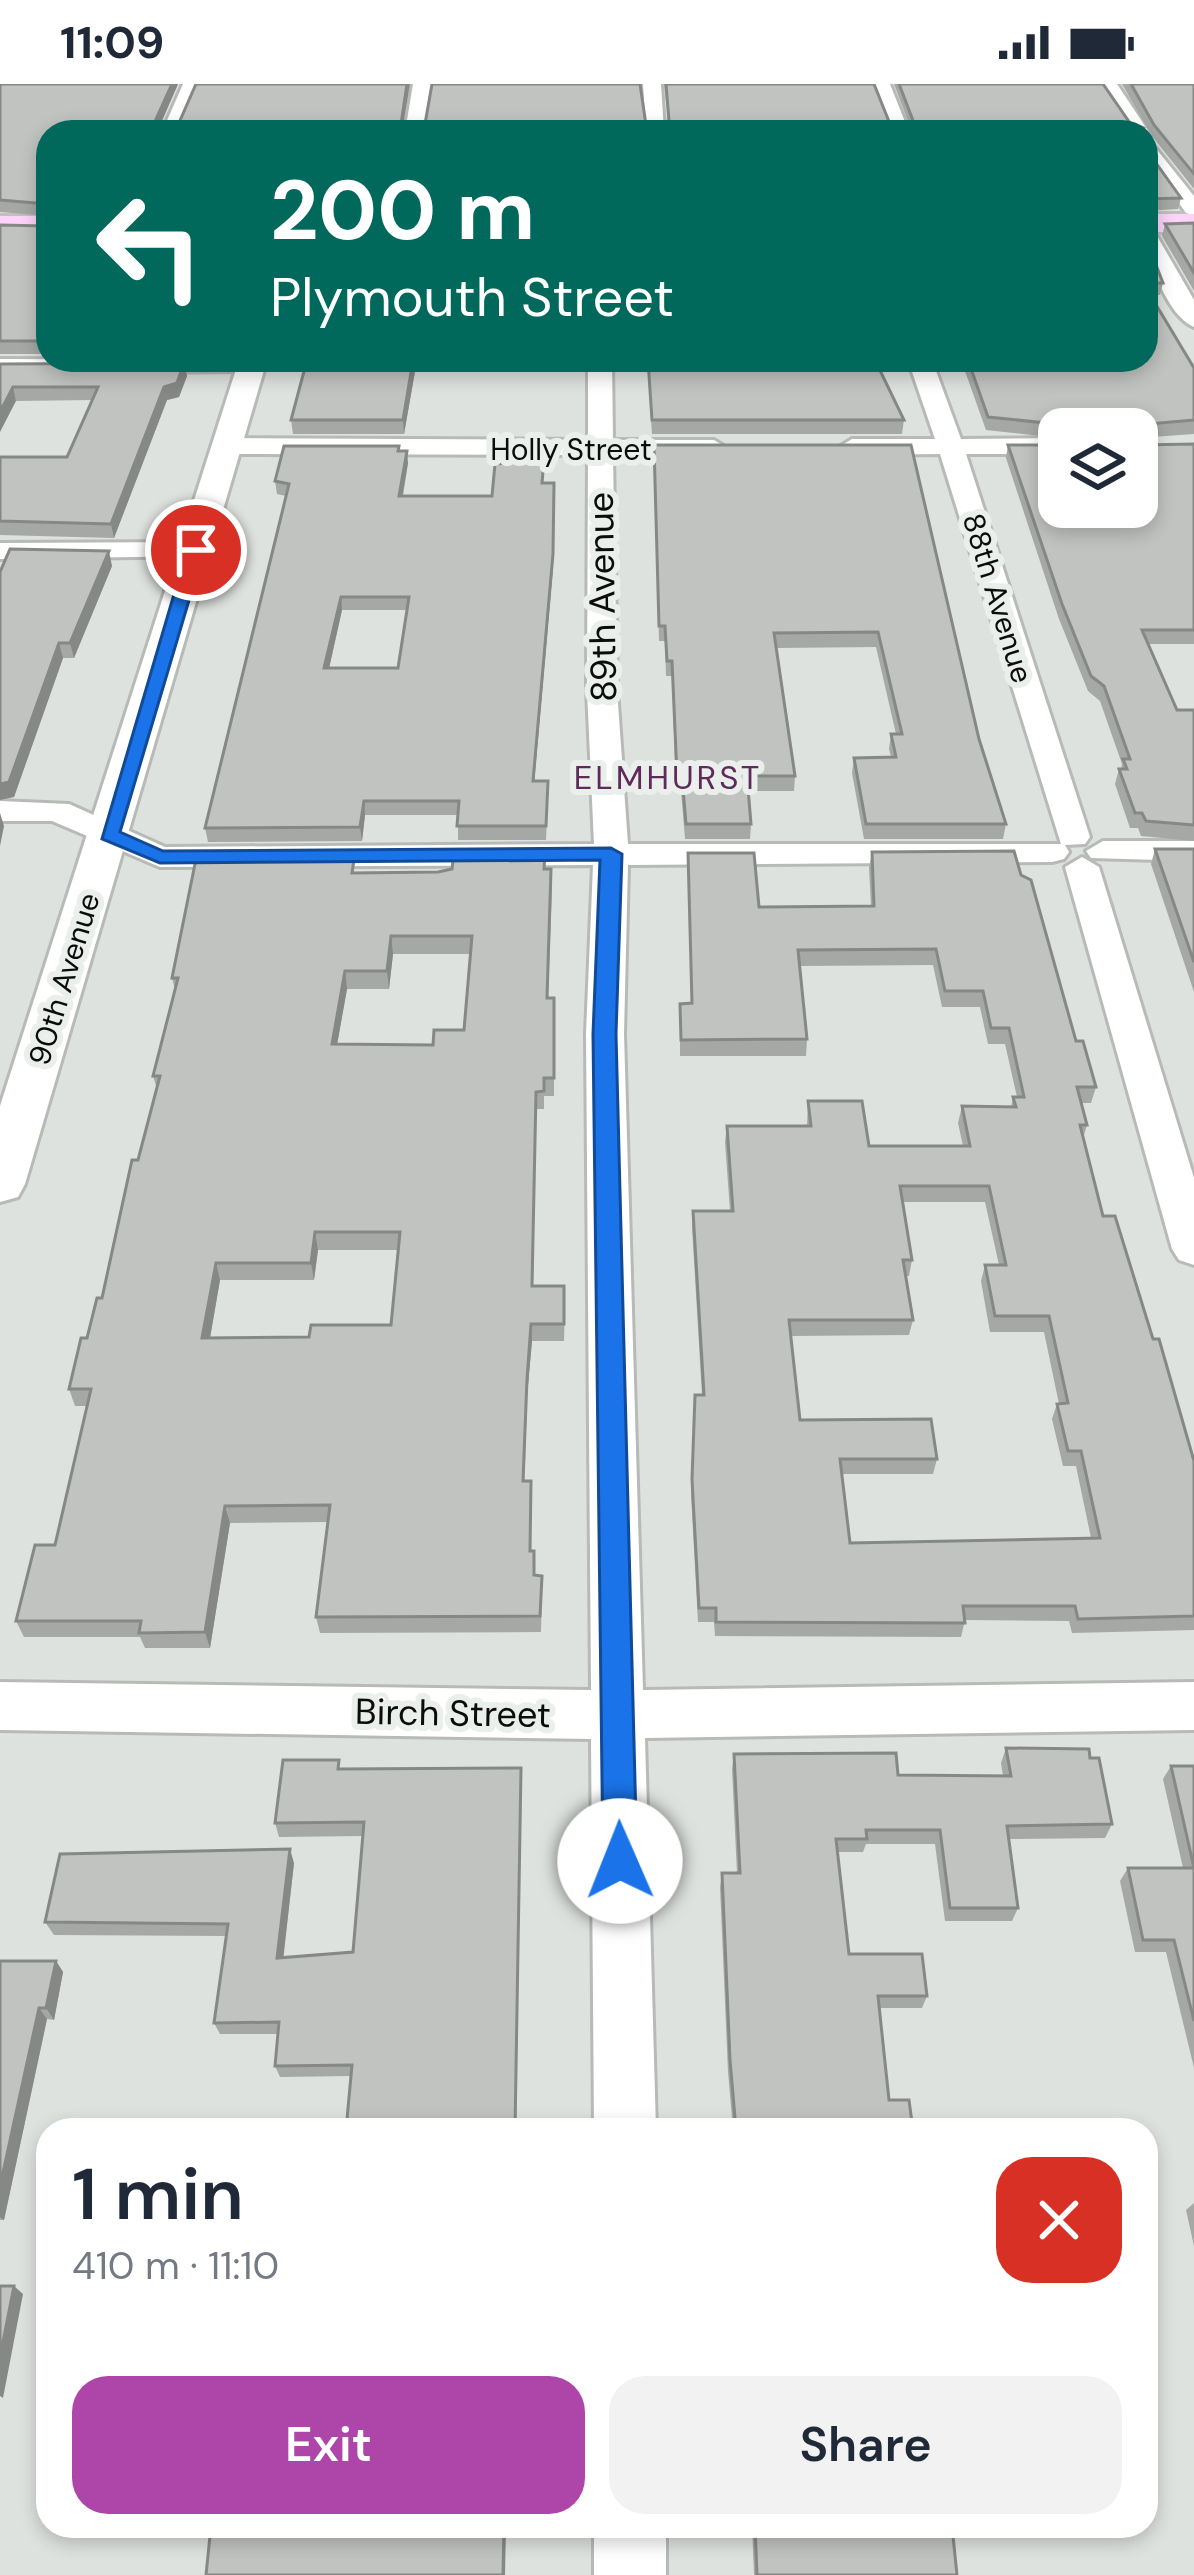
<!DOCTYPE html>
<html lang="en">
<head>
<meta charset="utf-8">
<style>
	:root { --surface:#fff; --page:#f2f2f3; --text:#1f2937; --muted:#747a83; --accent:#ae46a9 }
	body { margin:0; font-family:"DM Sans",sans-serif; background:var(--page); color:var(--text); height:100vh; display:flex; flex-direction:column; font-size:45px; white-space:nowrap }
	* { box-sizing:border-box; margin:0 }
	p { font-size:39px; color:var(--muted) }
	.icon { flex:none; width:66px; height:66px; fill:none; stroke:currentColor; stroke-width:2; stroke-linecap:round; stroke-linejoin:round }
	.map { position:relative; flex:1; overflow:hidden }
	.details { position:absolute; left:36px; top:2034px; width:1122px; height:420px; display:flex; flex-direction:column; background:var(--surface); border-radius:36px; box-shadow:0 6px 18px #0003 }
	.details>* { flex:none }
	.top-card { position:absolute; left:36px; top:36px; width:1122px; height:252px; border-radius:36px; box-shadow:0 6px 18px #0003; background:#00695c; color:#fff; overflow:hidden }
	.tools { position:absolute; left:1038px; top:324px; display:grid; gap:24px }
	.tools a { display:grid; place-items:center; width:120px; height:120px; border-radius:24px; background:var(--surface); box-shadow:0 6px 18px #0003; font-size:60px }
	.pin { position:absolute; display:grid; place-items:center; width:102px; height:102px; color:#fff; margin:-51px; border:6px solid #fff; border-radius:50%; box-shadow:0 3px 12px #0007 }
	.me { position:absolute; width:132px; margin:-66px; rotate:359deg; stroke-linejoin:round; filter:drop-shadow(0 0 9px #0008) }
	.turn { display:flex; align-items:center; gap:42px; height:252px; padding:0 36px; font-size:54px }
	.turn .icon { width:156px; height:156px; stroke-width:2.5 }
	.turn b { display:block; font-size:84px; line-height:102px }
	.round { display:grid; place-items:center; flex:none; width:126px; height:126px; border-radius:36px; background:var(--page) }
	.headline { display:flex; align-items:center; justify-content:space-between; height:204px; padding:0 36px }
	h1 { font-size:72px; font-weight:600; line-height:90px }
	.primary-button { display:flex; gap:24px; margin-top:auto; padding:24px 36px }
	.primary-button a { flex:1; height:138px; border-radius:36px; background:var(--accent); color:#fff; font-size:48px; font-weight:600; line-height:138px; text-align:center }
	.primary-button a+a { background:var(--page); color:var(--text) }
	.status { display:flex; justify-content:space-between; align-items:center; height:84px; padding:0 60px; background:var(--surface); direction:ltr }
	.status svg { height:33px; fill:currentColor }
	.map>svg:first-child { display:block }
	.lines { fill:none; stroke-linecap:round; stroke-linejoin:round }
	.minor-casing { stroke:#b7bab7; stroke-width:6 }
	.tertiary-casing { stroke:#b7bab7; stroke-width:6 }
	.primary-casing { stroke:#c0c0c0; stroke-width:6 }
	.minor { fill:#fff; fill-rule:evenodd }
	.tertiary { fill:#fff; fill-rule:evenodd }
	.primary { fill:#fdd3f9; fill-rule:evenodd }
	.wall { fill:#a5a8a5; fill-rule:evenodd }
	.shaded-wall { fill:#868886 }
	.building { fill:#c0c3c0; stroke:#868886; stroke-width:3; fill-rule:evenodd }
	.route { fill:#1a73e8; stroke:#114b97; stroke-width:3 }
	.labels { text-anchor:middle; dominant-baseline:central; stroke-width:12; stroke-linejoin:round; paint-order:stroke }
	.far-street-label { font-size:30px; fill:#0b0c0b; stroke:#ebefeb }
	.far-neighbourhood-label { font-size:33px; letter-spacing:3px; fill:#5d2a5a; stroke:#ebefeb }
	.street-label { font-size:36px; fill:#0b0c0b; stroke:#ebefeb }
</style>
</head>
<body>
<div class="status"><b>11:09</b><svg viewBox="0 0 49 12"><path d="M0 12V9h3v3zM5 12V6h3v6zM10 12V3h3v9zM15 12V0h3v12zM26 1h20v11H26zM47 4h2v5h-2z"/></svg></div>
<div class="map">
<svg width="1194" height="2491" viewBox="0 0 1194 2491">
	<rect width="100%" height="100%" fill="#dee2de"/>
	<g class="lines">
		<defs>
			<path id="minor" d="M 183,0 L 201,0 L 180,48 L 162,48 Z
				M 413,0 L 431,0 L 423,48 L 405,48 Z
				M 643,0 L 661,0 L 664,48 L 646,48 Z
				M 872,0 L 890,0 L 909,48 L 891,48 Z
				M 1099,0 L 1117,0 L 1149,48 L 1147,52 L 1131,48 Z
				M 1146,52 L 1194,112 L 1194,131 L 1186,129 L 1146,72 Z
				M 1146,146 L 1157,152 L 1194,216 L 1194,243 C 1167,232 1146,173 1146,146 Z
				M 0,275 L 261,276 L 264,280 L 252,287 L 0,289 Z
				M 588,276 L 612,276 L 613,356 L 714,356 L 727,364 L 714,372 L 613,371 L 617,606 L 628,760 L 1061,760 L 940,370 L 852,371 L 839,363 L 852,355 L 935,355 L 908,276 L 932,276 L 961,355 L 1059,354 L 1059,370 L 966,370 L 1090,753 L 1085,760 L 1065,761 L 1069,768 L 1064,775 L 1052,778 L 628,781 L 624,950 L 643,1606 L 1194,1598 L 1194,1646 L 645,1654 L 656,2046 L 594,2046 L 591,1655 L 0,1646 L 0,1598 L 591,1606 L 586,950 L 593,781 L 160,783 L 52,737 L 0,737 L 0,717 L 69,720 L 165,763 L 594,760 L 587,606 L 588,371 L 227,370 L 214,362 L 227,354 L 588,356 Z
				M 195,458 L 209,466 L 205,472 L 0,475 L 0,459 Z
				M 1103,757 L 1194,757 L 1194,777 L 1091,774 L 1086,767 Z
				M 1082,773 L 1099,783 L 1194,1094 L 1194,1181 L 1179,1176 L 1172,1165 L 1065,783 Z
				M 594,2442 L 666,2442 L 666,2491 L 594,2491 Z"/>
			<path id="tertiary" d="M 239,276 L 267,276 L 25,1100 L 18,1113 L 0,1118 L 0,1022 Z"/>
			<path id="primary" d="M 1146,130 L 1194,130 L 1194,148 L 1146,148 Z
				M 0,132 L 48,132 L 48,150 L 0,150 Z"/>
		</defs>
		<use href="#minor" class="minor-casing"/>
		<use href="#tertiary" class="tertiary-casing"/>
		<use href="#primary" class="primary-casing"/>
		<use href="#minor" class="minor"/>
		<use href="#tertiary" class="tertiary"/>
		<use href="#primary" class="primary"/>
	</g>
	<path class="wall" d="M 0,0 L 178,0 L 160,41 L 646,41 L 668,37 L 664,0 L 874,0 L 890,40 L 909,40 L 894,0 L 1103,0 L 1130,39 L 48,48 L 48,270 L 0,270 L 0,141 L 45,142 L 48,132 L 0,128 Z
		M 1122,0 L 1194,0 L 1194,105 L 1152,52 Z
		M 1146,65 L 1181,114 L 1178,125 L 1146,127 L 1148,160 L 1163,199 L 1160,211 L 1151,211 L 1194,284 L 1194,350 L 1138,354 L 1140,361 L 1194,360 L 1194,560 L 1148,560 L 1177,626 L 1194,626 L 1194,757 L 1141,752 L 1138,744 L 1130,744 L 1115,700 L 1119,685 L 1121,685 L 1122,680 L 1100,617 L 1088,607 L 1059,535 L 1006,374 L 1008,361 L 1059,361 L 1137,345 L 1059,345 L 1059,354 L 986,346 L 961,276 L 1146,276 Z
		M 1194,139 L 1194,207 L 1162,152 L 1165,140 Z
		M 307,276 L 417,276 L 404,350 L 293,350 L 291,336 Z
		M 647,276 L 875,276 L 904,336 L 902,350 L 652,350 Z
		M 184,279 L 187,292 L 179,313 L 167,316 L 114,454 L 0,451 L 0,373 L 67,373 L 92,316 L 16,317 L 0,280 Z
		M 911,361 L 979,655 L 1006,740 L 1003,755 L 864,755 L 852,689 L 854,674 L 891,673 L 889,665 L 891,650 L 896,650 L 876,563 L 776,564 L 795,692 L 794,707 L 749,707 L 751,740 L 750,755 L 685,755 L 681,707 L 676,707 L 672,592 L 666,592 L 665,557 L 659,557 L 654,374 Z
		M 399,362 L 400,367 L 408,379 L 403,412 L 492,412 L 543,399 L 553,483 L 534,697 L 548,711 L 546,756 L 458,756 L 458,731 L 365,731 L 362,757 L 208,758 L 205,744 L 286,412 L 277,410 L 275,397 ZM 342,526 L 407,526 L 398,584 L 329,584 Z
		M 112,482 L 74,574 L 63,574 L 14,713 L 0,488 Z
		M 1155,765 L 1194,765 L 1194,908 L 1151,780 Z
		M 872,768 L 1076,957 L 1096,1003 L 1091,1019 L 1081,1019 L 1087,1041 L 1083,1054 L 1103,1132 L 1153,1255 L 1194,1377 L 1194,1546 L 1072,1549 L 1069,1537 L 965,1536 L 961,1553 L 715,1552 L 714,1538 L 698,1538 L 691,1410 L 695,1311 L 702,1311 L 692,1143 L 693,1127 L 730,1127 L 725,1058 L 727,1042 L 807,1042 L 808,1017 L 869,1062 L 963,1062 L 958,1039 L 962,1022 L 1011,1023 L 1013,1013 L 1017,1013 L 1005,960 L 988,960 L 980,923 L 942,923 L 933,881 L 800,882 L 807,955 L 806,972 L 680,972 L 680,920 L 691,919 L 688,769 L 759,823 L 871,822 L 869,784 ZM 903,1118 L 985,1118 L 999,1181 L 985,1181 L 981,1197 L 990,1248 L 1044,1248 L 1059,1320 L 1057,1320 L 1052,1335 L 1063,1382 L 1076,1382 L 1091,1454 L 850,1459 L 842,1390 L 933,1390 L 937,1375 L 800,1336 L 791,1252 L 909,1251 L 913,1236 L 906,1192 L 909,1192 L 912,1176 Z
		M 545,785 L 552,803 L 548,914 L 554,914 L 554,1012 L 544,1012 L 544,1025 L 536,1025 L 533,1202 L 565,1220 L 564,1257 L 532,1257 L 527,1312 L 524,1397 L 531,1397 L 531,1467 L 535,1491 L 542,1508 L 541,1548 L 320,1549 L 316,1533 L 328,1438 L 230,1439 L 210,1564 L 145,1564 L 140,1553 L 24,1553 L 16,1537 L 55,1461 L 87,1322 L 75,1322 L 69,1305 L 102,1214 L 157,1005 L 153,992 L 175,906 L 172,894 L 357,789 ZM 393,870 L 470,870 L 464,946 L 433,961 L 337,960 L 347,905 L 389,905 ZM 318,1166 L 398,1166 L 391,1241 L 309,1253 L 210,1254 L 220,1196 L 314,1196 Z
		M 1006,1664 L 1090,1674 L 1112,1740 L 1105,1754 L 1009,1755 L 1018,1824 L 1012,1837 L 945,1837 L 935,1760 L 866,1760 L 863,1768 L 838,1768 L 849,1870 L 927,1912 L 922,1924 L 880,1924 L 889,2016 L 913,2046 L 733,2046 L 728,1988 L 720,1803 L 722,1789 L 737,1789 L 732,1685 L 734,1670 L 898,1691 L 1003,1692 L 1001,1679 Z
		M 1171,1682 L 1194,1682 L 1194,1984 L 1166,1868 L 1135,1868 L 1120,1797 L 1128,1784 L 1183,1784 L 1163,1695 Z
		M 341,1685 L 522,1698 L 351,1992 L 280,1993 L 275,1982 L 278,1950 L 220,1950 L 214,1939 L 226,1852 L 54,1851 L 45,1838 L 294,1779 L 283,1873 L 353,1868 L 363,1752 L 279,1753 L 275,1739 Z
		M 0,1877 L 56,1877 L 63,1888 L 54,1936 L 47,1935 L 4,2136 L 0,2136 Z
		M 1194,2119 L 1194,2162 L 1186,2126 Z
		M 752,2442 L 952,2442 L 957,2491 L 754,2491 Z"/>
	<path class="shaded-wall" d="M 172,0 L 178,0 L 158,46 L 156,35 Z
		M 407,0 L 410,0 L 402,48 L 401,40 Z
		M 413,276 L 417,276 L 404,350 L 403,336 Z
		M 184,279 L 187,292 L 179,313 L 167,316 L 114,454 L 111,440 L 164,303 Z
		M 13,303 L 16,317 L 0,348 L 0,328 Z
		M 407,367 L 408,379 L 400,425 L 399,412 Z
		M 554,399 L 553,483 L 533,711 L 533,697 Z
		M 109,467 L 112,482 L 74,574 L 70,559 Z
		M 341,513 L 342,526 L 326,598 L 324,584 Z
		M 59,559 L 63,574 L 14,713 L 0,716 L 0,700 Z
		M 364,717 L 365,731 L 362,757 L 360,743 Z
		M 0,729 L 4,742 L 0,762 Z
		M 391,852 L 393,870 L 389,905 L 387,887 Z
		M 345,887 L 347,905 L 334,978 L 332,960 Z
		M 315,1148 L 318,1166 L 314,1196 L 311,1179 Z
		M 216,1179 L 220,1196 L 207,1271 L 202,1254 Z
		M 531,1240 L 532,1257 L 527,1312 L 524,1414 L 527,1295 Z
		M 225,1422 L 230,1439 L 210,1564 L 205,1548 Z
		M 521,1684 L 516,2046 L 515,2046 Z
		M 290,1765 L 294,1779 L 282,1886 L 277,1874 Z
		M 56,1877 L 63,1888 L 54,1936 L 46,1924 Z
		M 39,1924 L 47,1935 L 4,2136 L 0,2133 L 0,2102 Z
		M 14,2202 L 23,2210 L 3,2314 L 0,2312 L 0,2273 Z
		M 504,2442 L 506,2442 L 505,2491 L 503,2491 Z"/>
	<path class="building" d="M 0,0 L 172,0 L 156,35 L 160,41 L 178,41 L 196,0 L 407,0 L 401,40 L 425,40 L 432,0 L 640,0 L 646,41 L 669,37 L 666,0 L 874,0 L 890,40 L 914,39 L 899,0 L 1103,0 L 1130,39 L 1144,44 L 1144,48 L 48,48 L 48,120 L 0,116 Z
		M 1131,0 L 1194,0 L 1194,90 L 1154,41 Z
		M 1146,65 L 1181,114 L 1146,115 Z
		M 1146,126 L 1148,160 L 1163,199 L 1146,199 Z
		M 48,130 L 48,257 L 0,257 L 0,141 L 45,142 Z
		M 1194,139 L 1194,189 L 1165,140 Z
		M 1146,204 L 1194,284 L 1194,336 L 1136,341 L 1137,345 L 1065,345 L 1066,341 L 988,333 L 968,276 L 1146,276 Z
		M 307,276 L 413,276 L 403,336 L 291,336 Z
		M 648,276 L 875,276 L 904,336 L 652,336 Z
		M 184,279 L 177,299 L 164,303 L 111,440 L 0,437 L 0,373 L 67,373 L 98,303 L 13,303 L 0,328 L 0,280 Z
		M 1137,347 L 1140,361 L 1194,360 L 1194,546 L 1142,546 L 1177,626 L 1194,626 L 1194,741 L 1146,737 L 1142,729 L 1135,729 L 1119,685 L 1127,685 L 1123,675 L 1130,675 L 1104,602 L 1091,592 L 1062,520 L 1008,361 L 1059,361 L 1059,423 L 1137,423 Z
		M 654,361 L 911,361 L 979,655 L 1006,740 L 866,740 L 854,674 L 896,673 L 891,650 L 902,650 L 878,548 L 774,549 L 795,692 L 747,692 L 751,740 L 686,740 L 682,692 L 677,692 L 672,577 L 667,577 L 665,542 L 659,542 Z
		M 284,362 L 399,362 L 398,367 L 407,367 L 399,412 L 492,412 L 495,380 L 544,376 L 542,399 L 554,399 L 553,470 L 533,697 L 548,697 L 546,742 L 457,742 L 459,717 L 364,717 L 360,743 L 205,744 L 289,400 L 275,397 ZM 341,513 L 409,513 L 398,584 L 324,584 Z
		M 10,465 L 109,467 L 70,559 L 59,559 L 9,698 L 0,700 L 0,488 Z
		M 1155,765 L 1194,765 L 1194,878 Z
		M 1014,767 L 1021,791 L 1031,796 L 1076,957 L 1083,957 L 1096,1003 L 1077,1003 L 1087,1041 L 1080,1041 L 1103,1132 L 1115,1132 L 1153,1255 L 1159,1255 L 1194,1377 L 1194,1532 L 1078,1535 L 1075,1522 L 963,1522 L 965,1539 L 716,1538 L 716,1524 L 699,1524 L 692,1395 L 695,1311 L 704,1311 L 693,1127 L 733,1127 L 727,1042 L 811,1042 L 808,1017 L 862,1017 L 869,1062 L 970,1062 L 962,1022 L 1016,1023 L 1013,1013 L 1024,1013 L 1009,944 L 991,944 L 983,907 L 945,907 L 936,865 L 798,866 L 807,955 L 681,956 L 680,920 L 692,919 L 688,769 L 754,769 L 759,823 L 874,822 L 872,768 ZM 900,1102 L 989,1102 L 1006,1181 L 985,1181 L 995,1232 L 1049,1232 L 1068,1319 L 1057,1320 L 1068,1367 L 1081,1367 L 1100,1454 L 850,1459 L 840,1375 L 937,1375 L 931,1335 L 800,1336 L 789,1236 L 913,1236 L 903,1176 L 912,1176 Z
		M 454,768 L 545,768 L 544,785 L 551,785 L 547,914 L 554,914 L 554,994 L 544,994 L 544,1007 L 536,1008 L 532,1202 L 564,1202 L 564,1240 L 531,1240 L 527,1295 L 523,1397 L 531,1397 L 530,1467 L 534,1467 L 534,1491 L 542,1492 L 540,1532 L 316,1533 L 330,1421 L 225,1422 L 205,1548 L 139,1549 L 141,1537 L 16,1537 L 35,1461 L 55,1461 L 91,1305 L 69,1305 L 81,1254 L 87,1254 L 97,1214 L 102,1214 L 132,1076 L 138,1076 L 160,992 L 153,992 L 178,894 L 172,894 L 197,770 L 355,769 L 352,789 L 438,788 L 452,785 ZM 391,852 L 472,852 L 464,946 L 434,946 L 433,961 L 332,960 L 345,887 L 387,887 ZM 315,1148 L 400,1148 L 391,1241 L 311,1241 L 309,1253 L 202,1254 L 216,1179 L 311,1179 Z
		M 1006,1664 L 1089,1665 L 1090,1674 L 1099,1674 L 1112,1740 L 1007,1742 L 1018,1824 L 950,1824 L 940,1746 L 866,1746 L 867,1755 L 836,1755 L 849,1870 L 922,1870 L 927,1912 L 878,1912 L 889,2016 L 909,2016 L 913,2046 L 736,2046 L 730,1976 L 722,1789 L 740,1789 L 734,1670 L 896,1669 L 898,1691 L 1011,1692 Z
		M 283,1676 L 339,1676 L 338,1685 L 521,1684 L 515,2046 L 346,2046 L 352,1981 L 275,1982 L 279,1938 L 214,1939 L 228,1840 L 45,1838 L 60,1770 L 290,1765 L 277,1874 L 353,1868 L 364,1738 L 275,1739 Z
		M 1171,1682 L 1194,1682 L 1194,1937 L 1174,1856 L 1143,1856 L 1128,1784 L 1194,1784 Z
		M 0,1877 L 56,1877 L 46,1924 L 39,1924 L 0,2102 Z
		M 0,2202 L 14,2202 L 0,2273 Z
		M 211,2442 L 504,2442 L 503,2491 L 206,2491 Z
		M 755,2442 L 952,2442 L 957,2491 L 757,2491 Z"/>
	<path class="route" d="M 196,461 L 204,466 L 120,748 L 163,767 L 611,764 L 622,770 L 616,950 L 637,1777 L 632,1788 L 620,1793 L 608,1788 L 603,1777 L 593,950 L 600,776 L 160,779 L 102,755 L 187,466 Z"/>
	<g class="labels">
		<g class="far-street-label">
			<text x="571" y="365">Holly Street</text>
			<text transform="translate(998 514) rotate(73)">88th Avenue</text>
			<text transform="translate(64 895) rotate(-73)">90th Avenue</text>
		</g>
		<g class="far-neighbourhood-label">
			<text x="668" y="693">ELMHURST</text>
		</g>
		<g class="street-label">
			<text transform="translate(602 513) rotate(-91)">89th Avenue</text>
			<text transform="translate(453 1629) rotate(1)">Birch Street</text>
		</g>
	</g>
</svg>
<div class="tools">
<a><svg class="icon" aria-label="layers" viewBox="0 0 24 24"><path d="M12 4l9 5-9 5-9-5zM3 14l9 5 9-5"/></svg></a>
</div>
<div class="pin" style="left:196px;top:466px;background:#d93025"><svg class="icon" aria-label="arrive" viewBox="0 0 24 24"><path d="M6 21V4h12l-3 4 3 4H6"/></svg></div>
<svg class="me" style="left:620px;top:1777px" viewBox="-20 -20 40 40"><circle r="19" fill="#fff"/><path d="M0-13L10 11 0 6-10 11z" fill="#1a73e8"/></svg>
<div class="top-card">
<div class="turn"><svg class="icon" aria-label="left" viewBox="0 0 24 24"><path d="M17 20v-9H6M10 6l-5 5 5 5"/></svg><div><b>200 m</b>Plymouth Street</div></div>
</div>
<section class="details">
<div class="headline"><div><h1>1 min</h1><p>410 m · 11:10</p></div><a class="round" style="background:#d93025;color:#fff"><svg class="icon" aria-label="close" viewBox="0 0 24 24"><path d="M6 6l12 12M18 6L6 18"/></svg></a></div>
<div class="primary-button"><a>Exit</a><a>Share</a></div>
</section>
</div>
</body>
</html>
